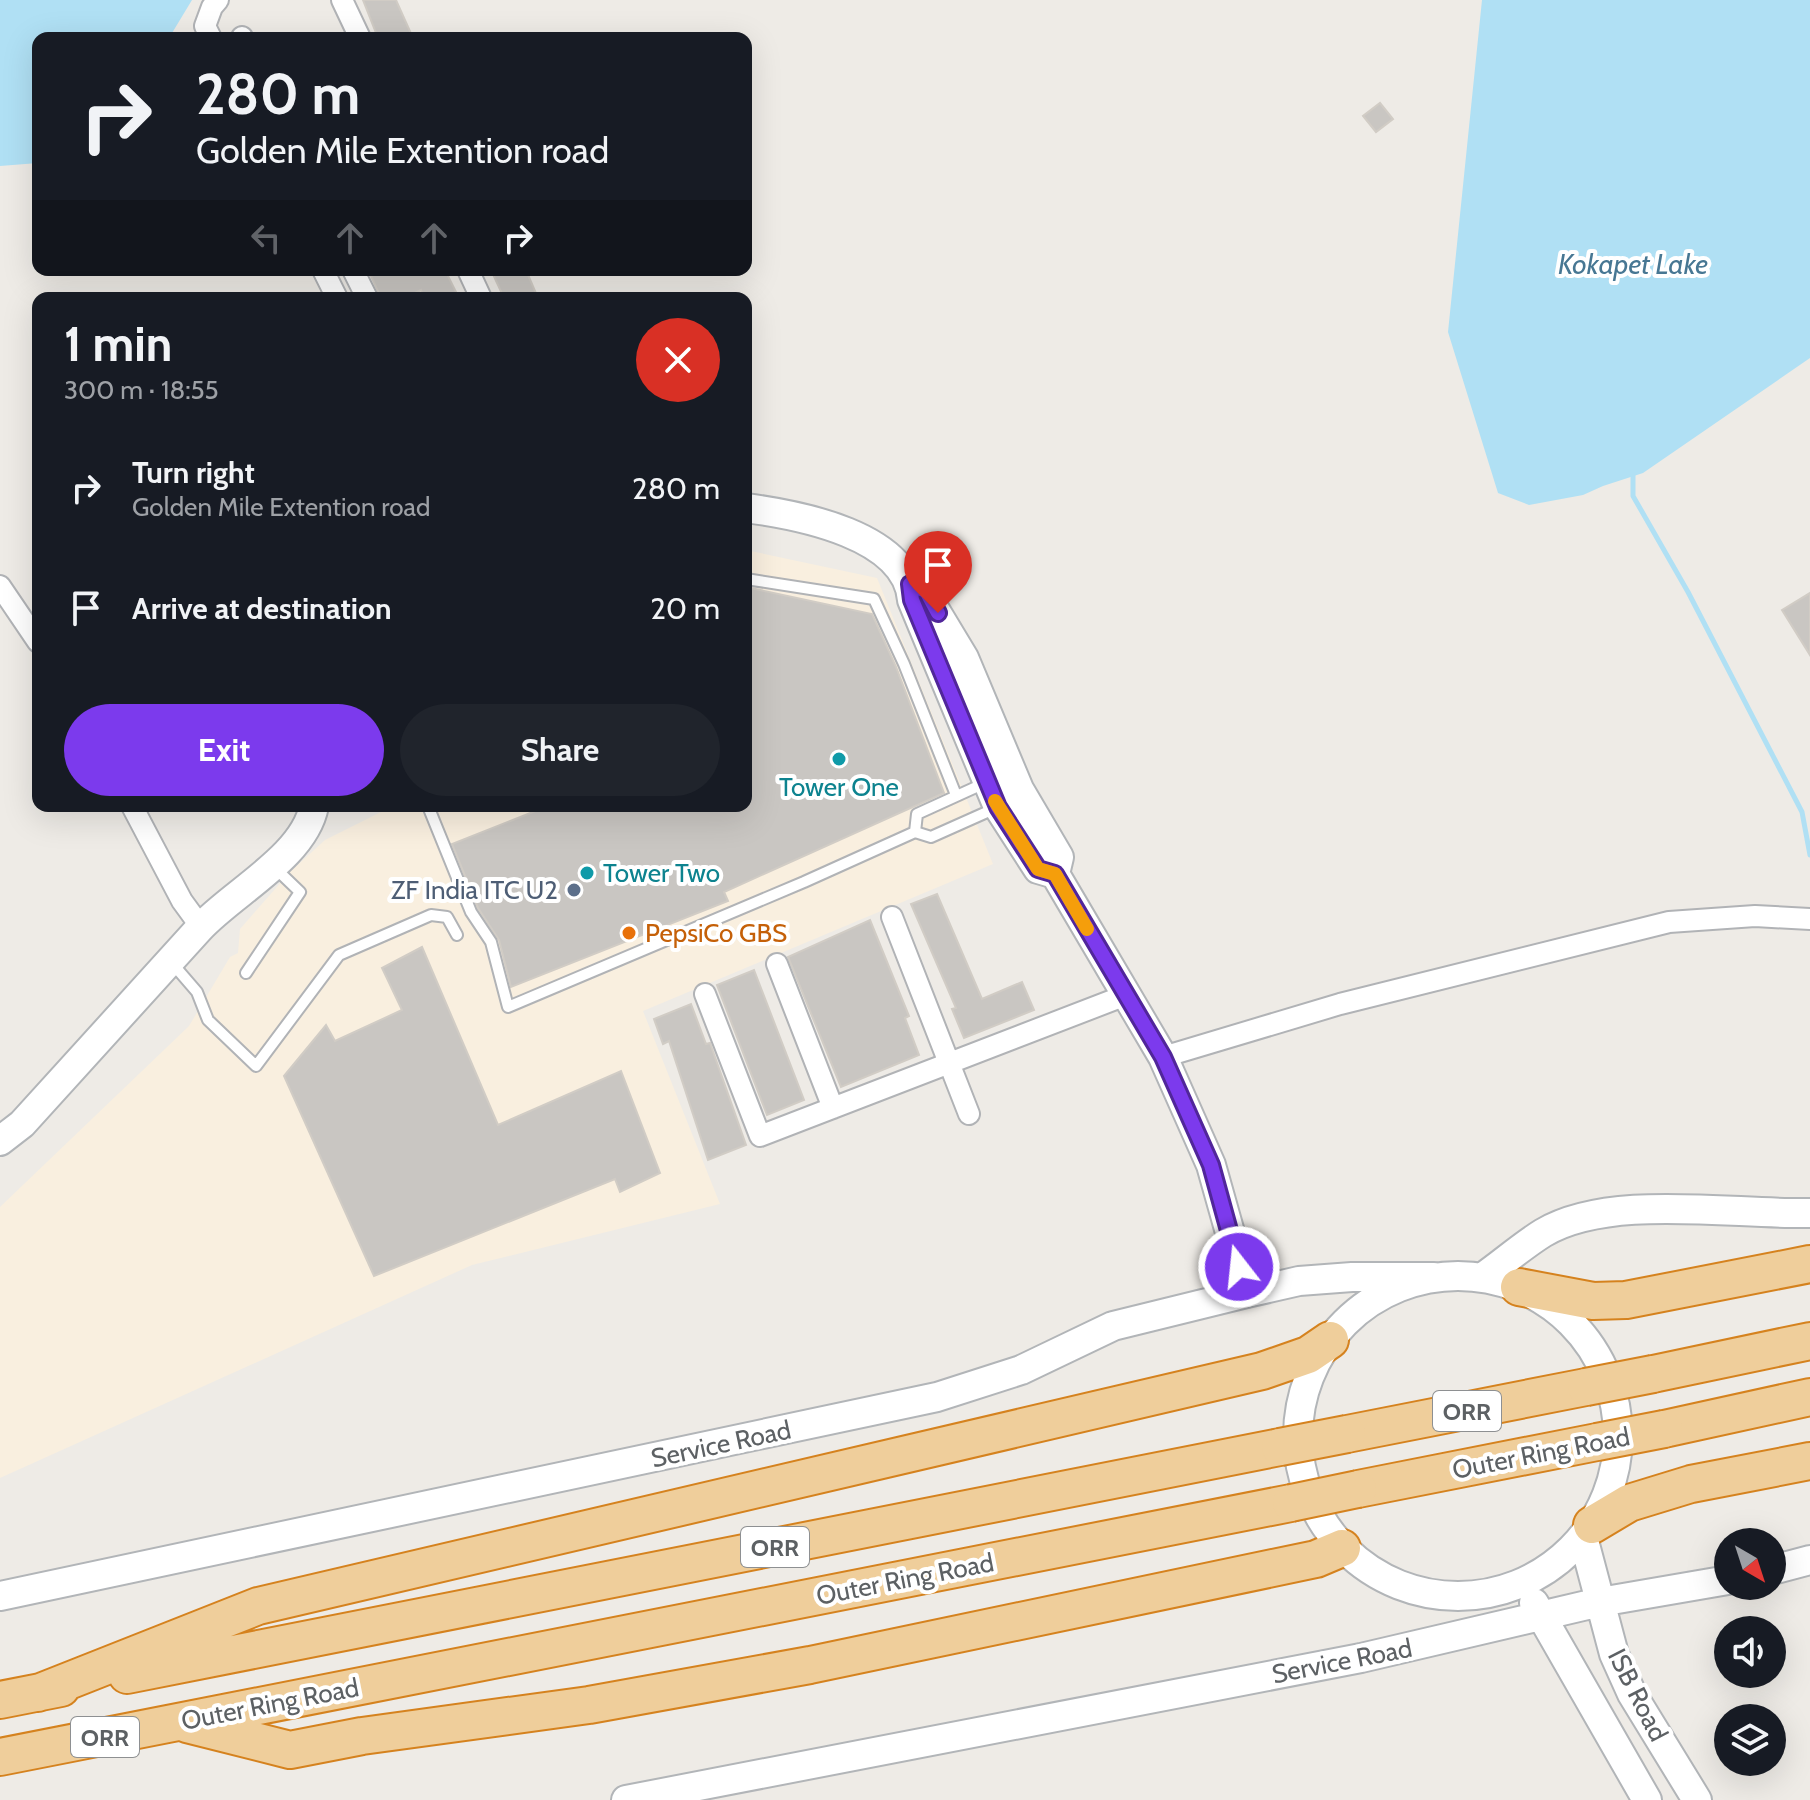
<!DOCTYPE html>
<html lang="en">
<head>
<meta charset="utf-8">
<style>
	:root { --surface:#171b24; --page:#20242c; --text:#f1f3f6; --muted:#9ea1a6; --accent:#7c3aed }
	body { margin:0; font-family:Cabin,sans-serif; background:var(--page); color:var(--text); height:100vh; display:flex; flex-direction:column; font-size:30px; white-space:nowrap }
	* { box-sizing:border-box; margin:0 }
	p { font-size:26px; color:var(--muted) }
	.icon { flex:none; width:44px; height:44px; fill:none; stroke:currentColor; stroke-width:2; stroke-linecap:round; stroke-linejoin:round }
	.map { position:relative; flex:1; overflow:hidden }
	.drawer { position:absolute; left:32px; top:292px; width:720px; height:520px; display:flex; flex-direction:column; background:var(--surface); border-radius:16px; box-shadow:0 8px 32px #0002 }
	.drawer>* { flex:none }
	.top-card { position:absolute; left:32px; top:32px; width:720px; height:244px; border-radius:16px; box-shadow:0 8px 32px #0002; background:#171b24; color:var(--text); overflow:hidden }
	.needle { width:52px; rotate:141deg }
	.controls { position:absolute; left:1714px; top:1528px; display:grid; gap:16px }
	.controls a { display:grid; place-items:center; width:72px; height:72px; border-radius:50%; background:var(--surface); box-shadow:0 8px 32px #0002; font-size:40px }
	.pin { position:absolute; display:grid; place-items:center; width:68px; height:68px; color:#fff; margin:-82px -34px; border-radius:50% 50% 50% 0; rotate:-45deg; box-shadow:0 0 8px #0007 }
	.pin .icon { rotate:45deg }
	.me { position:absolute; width:88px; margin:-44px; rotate:344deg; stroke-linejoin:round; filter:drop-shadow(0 0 6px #0008) }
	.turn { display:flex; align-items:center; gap:28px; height:168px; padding:0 32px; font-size:36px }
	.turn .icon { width:104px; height:104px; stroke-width:2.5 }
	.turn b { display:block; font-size:56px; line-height:68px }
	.lanes { display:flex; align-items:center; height:76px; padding:0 32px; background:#0003; justify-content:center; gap:40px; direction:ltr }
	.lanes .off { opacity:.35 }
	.round { display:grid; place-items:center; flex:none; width:84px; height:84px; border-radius:42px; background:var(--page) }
	.summary { display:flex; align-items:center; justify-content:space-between; height:136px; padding:0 32px }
	h1 { font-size:48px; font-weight:800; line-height:60px }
	.button { display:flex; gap:16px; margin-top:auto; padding:16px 32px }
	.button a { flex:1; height:92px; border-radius:48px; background:var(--accent); color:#fff; font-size:32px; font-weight:800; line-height:92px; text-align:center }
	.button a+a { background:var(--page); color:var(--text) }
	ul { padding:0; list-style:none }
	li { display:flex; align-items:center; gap:24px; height:120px; padding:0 32px }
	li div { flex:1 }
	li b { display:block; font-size:30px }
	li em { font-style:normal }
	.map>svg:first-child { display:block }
	.commercial { fill:#f9efdf }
	.water { fill:#b0e0f4 }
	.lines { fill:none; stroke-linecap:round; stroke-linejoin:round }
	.stream { stroke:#b0e0f4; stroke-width:5 }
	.building { fill:#c9c6c2; stroke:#d1ccc5; stroke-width:2 }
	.lane-casing { stroke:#b1b3b6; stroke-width:14 }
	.street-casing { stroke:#b1b3b6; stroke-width:24 }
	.secondary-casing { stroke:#b2b5b8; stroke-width:32 }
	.highway-casing { stroke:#d5821e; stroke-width:40 }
	.lane { stroke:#fff; stroke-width:10 }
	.street { stroke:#fff; stroke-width:20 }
	.secondary { stroke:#fff; stroke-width:28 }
	.highway { stroke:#efce9b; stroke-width:36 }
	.highway-bridge-casing { stroke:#d5821e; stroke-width:40; stroke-linecap:butt }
	.highway-bridge { stroke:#efce9b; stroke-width:36 }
	.route-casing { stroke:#51269a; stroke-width:20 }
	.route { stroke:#7c3aed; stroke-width:14 }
	.slow { stroke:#f59e0b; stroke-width:14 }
	.culture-dot { fill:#0f9aa8; stroke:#fff; stroke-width:3 }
	.service-dot { fill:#5c6f8a; stroke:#fff; stroke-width:3 }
	.food-dot { fill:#e8710a; stroke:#fff; stroke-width:3 }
	.labels { text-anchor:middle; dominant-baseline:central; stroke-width:8; stroke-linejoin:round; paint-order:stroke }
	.shield { fill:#fff; stroke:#8e9092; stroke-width:2 }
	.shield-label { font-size:24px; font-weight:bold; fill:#5d6164 }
	.culture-label { font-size:26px; fill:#0d838f; stroke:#fff }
	.service-label { font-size:26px; fill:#4e5e75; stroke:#fff; text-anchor:end }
	.food-label { font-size:26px; fill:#c56008; stroke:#fff; text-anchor:start }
	.street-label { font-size:26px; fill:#5d6164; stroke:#fff }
	.water-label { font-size:28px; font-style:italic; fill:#477793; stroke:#fff }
</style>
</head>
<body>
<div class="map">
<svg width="1810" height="1800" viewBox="0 0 1810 1800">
	<rect width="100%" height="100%" fill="#eeebe6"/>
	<path class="commercial" d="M 746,550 L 877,578 L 993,864 L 643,1011 L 720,1204 L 472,1265 L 0,1478 L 0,1207 L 189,1026 L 230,957 L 238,953 L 240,929 L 290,872 L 325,840 L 393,806 L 746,806 Z"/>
	<path class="water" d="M 0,0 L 192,0 L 169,38 L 38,38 L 38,163 L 0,166 Z
		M 1482,0 L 1810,0 L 1810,358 L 1643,473 L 1603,486 L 1583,495 L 1529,505 L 1498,493 L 1448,332 Z"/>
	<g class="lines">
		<path class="stream" d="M 1633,471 L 1633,496 L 1688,592 L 1802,812 L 1810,855"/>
	</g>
	<path class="building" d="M 363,0 L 396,0 L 413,38 L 378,38 Z
		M 1380,103 L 1393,119 L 1376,132 L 1363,116 Z
		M 385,270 L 445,270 L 459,298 L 424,298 L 421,290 L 405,298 L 381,298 L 371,276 Z
		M 491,270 L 526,270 L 538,298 L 504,298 Z
		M 746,587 L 872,614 L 896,667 L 944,793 L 724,892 L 728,901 L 511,987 L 499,940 L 478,908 L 452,844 L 548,806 L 746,806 Z
		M 1810,593 L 1810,655 L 1782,610 Z
		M 937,894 L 982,999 L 1022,982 L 1034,1010 L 964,1038 L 952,1009 L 956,1008 L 911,904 Z
		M 870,920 L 909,1016 L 905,1018 L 919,1055 L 841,1087 L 788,957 Z
		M 422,947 L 498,1125 L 621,1071 L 660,1173 L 620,1192 L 615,1179 L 374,1276 L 284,1076 L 326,1025 L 335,1041 L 402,1010 L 382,968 Z
		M 754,970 L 804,1100 L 767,1115 L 717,985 Z
		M 691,1004 L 706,1044 L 710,1043 L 746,1145 L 708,1160 L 669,1041 L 663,1044 L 654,1019 Z"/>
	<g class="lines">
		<defs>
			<path id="lane" d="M 746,579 L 874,599 L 904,664 L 956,795
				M 985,783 L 917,814 L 915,832 L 931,837 L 996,808
				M 428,806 L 471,912 L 491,942 L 508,1007 L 804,882 L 915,832
				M 172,963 L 197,992 L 208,1020 L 256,1066 L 339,955 L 431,915 L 447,917 L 457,935
				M 246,973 L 300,892 L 274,867"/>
			<path id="street" d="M 342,0 L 360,38
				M 242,37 L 242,38
				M 211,38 L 205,26 L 212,7 L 218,0
				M 323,270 L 337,298
				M 353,270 L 367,298
				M 468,270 L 481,298
				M 0,586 L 38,642
				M 132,806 L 182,901 L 201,927
				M 892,917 L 969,1114
				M 777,964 L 833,1108
				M 705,994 L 760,1136 L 1126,995
				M 1163,1057 L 1340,1004 L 1669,922 L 1755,916 L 1810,919"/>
			<path id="secondary" d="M 746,508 C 799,515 907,535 912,600 L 998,807 L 1038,869 L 1055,874 L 1163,1057 L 1211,1165 L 1247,1293
				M 923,590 L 964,658 L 1019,789 L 1059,857 L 1055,874
				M 0,1141 L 22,1124 C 81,1059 140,994 199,929 C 233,892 304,857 314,806
				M1298 1436a160 160 0 1 1 320 0a160 160 0 1 1-320 0Z
				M 1483,1277 C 1503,1263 1522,1246 1543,1233 C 1610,1193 1733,1215 1810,1213
				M 1583,1537 L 1614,1654 L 1632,1694 L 1697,1800
				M 1772,1570 L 1810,1560
				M 0,1596 L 937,1397 L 1021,1370 L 1113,1326 L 1247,1293 L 1299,1281 L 1352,1277 L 1434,1277
				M 1534,1603 L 1647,1800
				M 626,1800 L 1361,1658 L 1600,1602 L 1728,1580"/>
			<path id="highway" d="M 1519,1287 L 1593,1301 L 1626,1300 L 1810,1264
				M 1653,1374 L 1810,1341
				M 1664,1429 L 1810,1397
				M 1347,1434 L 1586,1387
				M 1358,1489 L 1597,1442
				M 1592,1525 L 1629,1503 L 1691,1484 L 1810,1461
				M 127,1675 L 1280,1447
				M 38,1693 L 258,1606 L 1262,1371 L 1308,1355 L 1330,1340
				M 0,1700 L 61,1688
				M 187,1724 L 290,1750 L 362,1736 L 589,1705 L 810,1665 L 1316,1559 L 1342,1548
				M 0,1757 L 1291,1503"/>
		</defs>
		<use href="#lane" class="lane-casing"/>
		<use href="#street" class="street-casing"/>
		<use href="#secondary" class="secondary-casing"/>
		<use href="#highway" class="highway-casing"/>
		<use href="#lane" class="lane"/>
		<use href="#street" class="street"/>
		<use href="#secondary" class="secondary"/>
		<use href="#highway" class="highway"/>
		<defs>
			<path id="highway-bridge" d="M 1586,1387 L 1653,1374
				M 1597,1442 L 1664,1429
				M 1280,1447 L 1347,1434
				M 1291,1503 L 1358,1489"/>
		</defs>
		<use href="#highway-bridge" class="highway-bridge-casing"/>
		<use href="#highway-bridge" class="highway-bridge"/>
	</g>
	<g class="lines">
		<defs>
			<path id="route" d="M 938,613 L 926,591 L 910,584 L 912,600 L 998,807 L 1038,869 L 1055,874 L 1163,1057 L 1211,1165 L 1239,1267"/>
		</defs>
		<use href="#route" class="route-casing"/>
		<use href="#route" class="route"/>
		<path class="slow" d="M 995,801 L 1038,869 L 1055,874 L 1087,929"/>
	</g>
	<g class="culture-dot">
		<circle cx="839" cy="759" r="8"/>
		<circle cx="587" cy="873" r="8"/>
	</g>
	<circle class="service-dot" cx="574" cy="890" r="8"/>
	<circle class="food-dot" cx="629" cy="933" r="8"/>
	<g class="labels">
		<g class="shield">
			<rect x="1433" y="1391" width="68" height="40" rx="6"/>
			<rect x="741" y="1527" width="68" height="40" rx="6"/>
			<rect x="71" y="1717" width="68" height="40" rx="6"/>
		</g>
		<g class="shield-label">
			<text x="1467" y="1411">ORR</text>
			<text x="775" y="1547">ORR</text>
			<text x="105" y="1737">ORR</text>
		</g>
		<g class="culture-label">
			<text x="839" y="787">Tower One</text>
			<text x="603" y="873" text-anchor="start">Tower Two</text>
		</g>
		<g class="service-label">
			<text x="558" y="890">ZF India ITC U2</text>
		</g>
		<g class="food-label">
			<text x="645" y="933">PepsiCo GBS</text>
		</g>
		<g class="street-label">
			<text transform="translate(721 1444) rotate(-12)">Service Road</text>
			<text transform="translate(1541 1453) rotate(-11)">Outer Ring Road</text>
			<text transform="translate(905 1579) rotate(-11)">Outer Ring Road</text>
			<text transform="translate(1342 1661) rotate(-11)">Service Road</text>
			<text transform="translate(1638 1695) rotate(63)">ISB Road</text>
			<text transform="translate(270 1704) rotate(-11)">Outer Ring Road</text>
		</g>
		<g class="water-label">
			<text x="1633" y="264">Kokapet Lake</text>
		</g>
	</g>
</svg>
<div class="controls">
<a><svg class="needle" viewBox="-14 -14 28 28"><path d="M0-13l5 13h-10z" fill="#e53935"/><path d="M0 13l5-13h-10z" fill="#9ea1a6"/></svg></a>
<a><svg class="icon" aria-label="sound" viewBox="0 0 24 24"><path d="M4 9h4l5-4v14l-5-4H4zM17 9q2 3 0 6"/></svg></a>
<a><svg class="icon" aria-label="layers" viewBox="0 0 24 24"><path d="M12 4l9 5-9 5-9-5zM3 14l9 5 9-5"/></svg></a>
</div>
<div class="pin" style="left:938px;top:613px;background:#d93025"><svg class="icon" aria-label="arrive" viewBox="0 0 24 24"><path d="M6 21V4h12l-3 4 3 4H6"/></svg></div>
<svg class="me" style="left:1239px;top:1267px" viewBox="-20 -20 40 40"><circle r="17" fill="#7c3aed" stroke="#fff" stroke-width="3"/><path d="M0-11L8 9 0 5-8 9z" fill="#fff"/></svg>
<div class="top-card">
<div class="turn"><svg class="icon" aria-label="right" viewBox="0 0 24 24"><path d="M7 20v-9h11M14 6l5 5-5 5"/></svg><div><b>280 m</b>Golden Mile Extention road</div></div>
<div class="lanes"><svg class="icon off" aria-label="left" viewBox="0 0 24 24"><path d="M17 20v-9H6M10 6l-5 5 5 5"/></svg><svg class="icon off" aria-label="ahead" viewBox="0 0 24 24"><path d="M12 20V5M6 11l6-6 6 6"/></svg><svg class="icon off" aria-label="ahead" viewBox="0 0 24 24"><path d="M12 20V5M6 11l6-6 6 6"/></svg><svg class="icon" aria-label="right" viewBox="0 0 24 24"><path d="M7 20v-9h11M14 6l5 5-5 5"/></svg></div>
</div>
<section class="drawer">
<div class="summary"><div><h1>1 min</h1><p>300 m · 18:55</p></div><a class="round" style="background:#d93025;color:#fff"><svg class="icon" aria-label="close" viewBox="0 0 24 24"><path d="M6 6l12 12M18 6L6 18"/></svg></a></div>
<ul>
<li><svg class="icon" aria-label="right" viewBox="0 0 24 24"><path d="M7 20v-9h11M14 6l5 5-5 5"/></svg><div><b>Turn right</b><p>Golden Mile Extention road</p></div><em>280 m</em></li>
<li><svg class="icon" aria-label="arrive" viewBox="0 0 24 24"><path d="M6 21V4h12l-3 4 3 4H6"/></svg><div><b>Arrive at destination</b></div><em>20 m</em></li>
</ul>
<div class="button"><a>Exit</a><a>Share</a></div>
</section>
</div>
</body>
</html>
